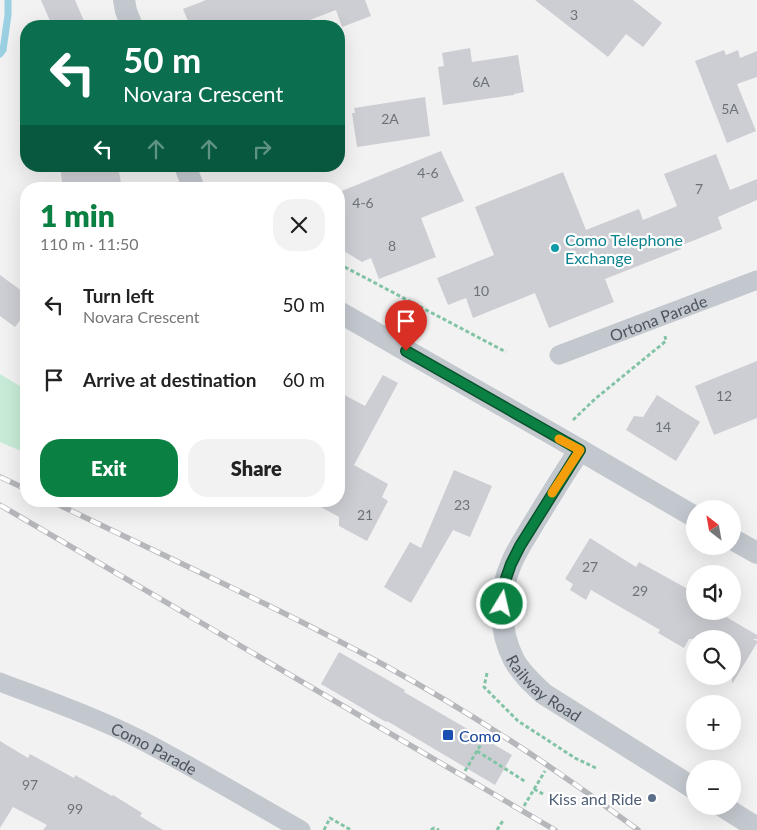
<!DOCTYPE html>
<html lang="en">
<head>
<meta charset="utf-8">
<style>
	:root { --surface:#fff; --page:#f2f2f2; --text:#222; --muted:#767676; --accent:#0b8043 }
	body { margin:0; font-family:Lato,sans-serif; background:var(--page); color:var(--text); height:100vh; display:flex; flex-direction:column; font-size:19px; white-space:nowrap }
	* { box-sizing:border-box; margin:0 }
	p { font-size:16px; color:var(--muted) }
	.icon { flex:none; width:28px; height:28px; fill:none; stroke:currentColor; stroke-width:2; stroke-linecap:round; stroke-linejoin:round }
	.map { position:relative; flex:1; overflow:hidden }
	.drawer { position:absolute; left:20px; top:182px; width:325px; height:325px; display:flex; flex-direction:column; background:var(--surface); border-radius:20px; box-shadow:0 5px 20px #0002 }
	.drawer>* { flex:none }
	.guide { position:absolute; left:20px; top:20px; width:325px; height:152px; border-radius:20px; box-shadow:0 5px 20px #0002; background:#0b6e4f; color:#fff; overflow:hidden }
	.needle { width:32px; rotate:329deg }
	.controls { position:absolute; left:686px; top:500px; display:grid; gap:10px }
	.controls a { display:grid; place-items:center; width:55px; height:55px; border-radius:50%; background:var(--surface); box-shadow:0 5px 20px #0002; font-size:25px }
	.pin { position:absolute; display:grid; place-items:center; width:42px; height:42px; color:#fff; margin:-51px -21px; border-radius:50% 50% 50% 0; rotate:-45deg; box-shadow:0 0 5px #0007 }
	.pin .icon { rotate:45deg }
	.me { position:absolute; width:55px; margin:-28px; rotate:9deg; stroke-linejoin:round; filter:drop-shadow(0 0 4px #0008) }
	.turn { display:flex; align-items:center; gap:18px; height:105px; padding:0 20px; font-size:22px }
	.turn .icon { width:65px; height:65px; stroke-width:2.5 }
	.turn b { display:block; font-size:35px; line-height:42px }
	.lanes { display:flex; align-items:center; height:48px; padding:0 20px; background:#0003; justify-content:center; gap:25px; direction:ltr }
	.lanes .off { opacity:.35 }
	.round { display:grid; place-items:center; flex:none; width:52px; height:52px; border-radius:20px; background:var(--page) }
	.headline { display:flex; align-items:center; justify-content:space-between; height:85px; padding:0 20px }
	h1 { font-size:30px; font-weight:800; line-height:38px; color:var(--accent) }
	.action { display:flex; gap:10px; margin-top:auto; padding:10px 20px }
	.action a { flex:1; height:58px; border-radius:20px; background:var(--accent); color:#fff; font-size:20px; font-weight:800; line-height:58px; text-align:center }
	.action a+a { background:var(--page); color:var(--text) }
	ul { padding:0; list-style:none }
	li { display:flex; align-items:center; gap:15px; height:75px; padding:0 20px }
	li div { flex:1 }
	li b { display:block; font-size:19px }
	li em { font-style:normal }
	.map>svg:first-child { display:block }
	.green { fill:#c7ebd6 }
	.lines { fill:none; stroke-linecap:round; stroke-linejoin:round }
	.stream { stroke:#9ad0e2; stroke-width:7 }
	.building { fill:#cdced3 }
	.path { stroke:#83c4a7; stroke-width:3; stroke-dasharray:4 2.5; stroke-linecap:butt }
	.minor { stroke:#c2c8ce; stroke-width:19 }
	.tertiary { stroke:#c2c8ce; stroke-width:22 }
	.rail-casing { stroke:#b5b7bb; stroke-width:5.5 }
	.rail { stroke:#fff; stroke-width:4; stroke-dasharray:11; stroke-linecap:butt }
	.route-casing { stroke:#07532c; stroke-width:12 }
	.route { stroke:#0b8043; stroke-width:9 }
	.slow { stroke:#f59e0b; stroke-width:9 }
	.culture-dot { fill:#0f9aa8; stroke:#fff; stroke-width:2 }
	.transit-dot { fill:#1a4fb4; stroke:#fff; stroke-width:2 }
	.service-dot { fill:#5c6f8a; stroke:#fff; stroke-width:2 }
	.labels { text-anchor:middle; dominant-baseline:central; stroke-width:4.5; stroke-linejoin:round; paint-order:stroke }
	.number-label { font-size:14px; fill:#6c727a }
	.culture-label { font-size:16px; fill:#0d838f; stroke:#fff; text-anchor:start }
	.street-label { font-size:16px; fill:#4c545d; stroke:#fff }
	.transit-label { font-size:16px; fill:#164399; stroke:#fff; text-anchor:start }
	.service-label { font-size:16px; fill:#4e5e75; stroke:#fff; text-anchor:end }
</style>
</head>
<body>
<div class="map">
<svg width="757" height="830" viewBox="0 0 757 830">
	<rect width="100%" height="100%" fill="#f3f2f2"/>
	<path class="green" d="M 0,374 L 26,390 L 26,427 L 21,451 L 0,442 Z"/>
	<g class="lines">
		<path class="stream" d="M 0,54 L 3,50 L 8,15 L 8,0"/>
	</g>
	<path class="building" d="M 41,0 L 75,0 L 84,21 L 72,26 L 54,26 L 52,20 L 50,21 Z
		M 206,0 L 365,0 L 371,16 L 342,27 L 336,10 L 294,26 L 190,26 L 183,9 Z
		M 535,0 L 633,0 L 662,23 L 643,47 L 626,34 L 608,57 Z
		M 470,48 L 472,62 L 518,55 L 524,92 L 514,94 L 514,95 L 443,105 L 438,67 L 444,66 L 442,53 Z
		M 724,50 L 726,55 L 738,50 L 740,58 L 757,51 L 757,77 L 737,84 L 756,131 L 727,143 L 695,61 Z
		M 425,97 L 430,136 L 357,147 L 352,113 L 355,113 L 354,108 Z
		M 441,151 L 464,201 L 421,218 L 436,257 L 379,279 L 371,258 L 362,262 L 339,248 L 339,192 Z
		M 716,154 L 730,190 L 757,179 L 757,200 L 718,217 L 722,229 L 680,246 L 681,249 L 605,279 L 614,302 L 549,328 L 535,293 L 473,318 L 466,298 L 448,305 L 437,278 L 494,255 L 475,207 L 563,172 L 586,230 L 639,209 L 643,220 L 677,206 L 664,174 Z
		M 60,166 L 118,166 L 122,189 L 63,189 Z
		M 0,275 L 26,294 L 26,312 L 15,327 L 0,316 Z
		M 757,361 L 757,418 L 714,435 L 695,386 Z
		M 383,375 L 398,383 L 354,465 L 388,484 L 382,497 L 388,501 L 367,541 L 339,526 L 339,517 L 310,501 L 339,501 L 339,392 L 365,406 Z
		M 657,395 L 700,422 L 676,461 L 626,430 L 634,416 L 643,417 Z
		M 454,470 L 492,486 L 470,537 L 453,530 L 411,603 L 384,587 L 410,542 L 421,548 Z
		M 590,538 L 636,567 L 639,562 L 695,593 L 695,611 L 716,611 L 757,635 L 757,639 L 753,639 L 757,641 L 757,643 L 732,684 L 732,639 L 689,639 L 684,648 L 658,633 L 660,630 L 591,590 L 586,600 L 570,590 L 573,584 L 565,579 Z
		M 339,652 L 405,690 L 404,692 L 512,755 L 495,785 L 387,721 L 386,722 L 321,684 Z
		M 0,741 L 28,758 L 30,754 L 74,778 L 75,775 L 112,796 L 113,795 L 142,813 L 140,816 L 163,830 L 43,830 L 47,825 L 13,807 L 0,828 Z"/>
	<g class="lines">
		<path class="path" d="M 339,264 L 506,352
			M 573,420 L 595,399 L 666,341 L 665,336
			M 487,673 L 484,687 L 518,721 L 575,758 L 598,769
			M 477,751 L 526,782
			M 465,771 L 487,734
			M 534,789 L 543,794
			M 524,806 L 545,771
			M 324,830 L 330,818 L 351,830
			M 431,830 L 434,828 L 439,830
			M 497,830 L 504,819"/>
		<g class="minor">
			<path id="s1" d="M 559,355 L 757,280"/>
			<path id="s2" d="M 0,682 C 47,700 96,717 141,740 C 195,768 248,800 301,830"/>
		</g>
		<g class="tertiary">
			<path d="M 124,0 L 126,11 L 132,26"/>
			<path d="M 185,166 L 194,189"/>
			<path d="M 339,312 L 580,450 L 695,517"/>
			<path id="s3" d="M 580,450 C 564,473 550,497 535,521 C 527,535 517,549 511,564 C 498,594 499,631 514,660 C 521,673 533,684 544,694 L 695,789"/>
			<path d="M 732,539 L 757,553"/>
			<path d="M 722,806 L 757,828"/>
		</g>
		<defs>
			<path id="rail" d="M 0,477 L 26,489
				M 51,501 C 162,555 275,606 384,665 C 473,714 557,769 638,830
				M 0,505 L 555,830"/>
		</defs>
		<use href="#rail" class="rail-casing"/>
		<use href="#rail" class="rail"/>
	</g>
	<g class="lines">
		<defs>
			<path id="route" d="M 406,351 L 580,450 L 520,546 L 511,564 L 504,584 L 502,604"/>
		</defs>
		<use href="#route" class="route-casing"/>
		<use href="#route" class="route"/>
		<path class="slow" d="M 552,493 L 580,450 L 559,439"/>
	</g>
	<circle class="culture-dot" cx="555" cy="248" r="5"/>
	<rect class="transit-dot" x="442" y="729" width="12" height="12" rx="2.5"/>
	<circle class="service-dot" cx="652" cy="798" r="5"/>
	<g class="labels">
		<g class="number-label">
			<text x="574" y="14">3</text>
			<text x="481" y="81">6A</text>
			<text x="730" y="108">5A</text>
			<text x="390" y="118">2A</text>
			<text x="428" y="172">4-6</text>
			<text x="699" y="188">7</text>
			<text x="363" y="202">4-6</text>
			<text x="392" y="245">8</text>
			<text x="481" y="290">10</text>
			<text x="724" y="395">12</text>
			<text x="663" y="426">14</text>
			<text x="462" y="504">23</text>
			<text x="365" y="514">21</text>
			<text x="590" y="566">27</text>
			<text x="640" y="590">29</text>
			<text x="30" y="784">97</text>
			<text x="75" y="808">99</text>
		</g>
		<g class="culture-label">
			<text x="565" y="239">Como Telephone<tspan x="565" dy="18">Exchange</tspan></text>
		</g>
		<g class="street-label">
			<text stroke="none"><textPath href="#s1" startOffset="106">Ortona Parade</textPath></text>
			<text stroke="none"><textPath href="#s3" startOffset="274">Railway Road</textPath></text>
			<text stroke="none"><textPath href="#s2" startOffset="168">Como Parade</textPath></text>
		</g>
		<g class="transit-label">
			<text x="459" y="735">Como</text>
		</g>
		<g class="service-label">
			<text x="642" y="798">Kiss and Ride</text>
		</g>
	</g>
</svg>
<div class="controls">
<a><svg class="needle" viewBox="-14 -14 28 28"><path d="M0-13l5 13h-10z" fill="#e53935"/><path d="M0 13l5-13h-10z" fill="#767676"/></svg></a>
<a><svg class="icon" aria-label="sound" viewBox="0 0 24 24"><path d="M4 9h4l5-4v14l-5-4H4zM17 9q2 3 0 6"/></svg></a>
<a><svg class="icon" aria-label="search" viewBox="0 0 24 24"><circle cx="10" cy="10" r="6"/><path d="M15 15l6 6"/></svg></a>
<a>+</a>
<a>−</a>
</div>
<div class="pin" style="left:406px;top:351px;background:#d93025"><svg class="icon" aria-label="arrive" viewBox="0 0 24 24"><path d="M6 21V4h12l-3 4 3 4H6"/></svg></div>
<svg class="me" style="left:502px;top:604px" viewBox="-20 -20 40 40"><circle r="17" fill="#0b8043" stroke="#fff" stroke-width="3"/><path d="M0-11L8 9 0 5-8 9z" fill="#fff"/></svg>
<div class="guide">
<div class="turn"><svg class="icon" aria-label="left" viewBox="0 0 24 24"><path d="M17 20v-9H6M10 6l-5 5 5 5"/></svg><div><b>50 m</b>Novara Crescent</div></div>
<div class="lanes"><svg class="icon" aria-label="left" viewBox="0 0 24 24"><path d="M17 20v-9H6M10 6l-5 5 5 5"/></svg><svg class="icon off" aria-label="ahead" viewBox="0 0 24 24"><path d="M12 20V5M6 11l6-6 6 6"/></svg><svg class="icon off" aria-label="ahead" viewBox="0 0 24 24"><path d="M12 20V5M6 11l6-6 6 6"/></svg><svg class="icon off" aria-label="right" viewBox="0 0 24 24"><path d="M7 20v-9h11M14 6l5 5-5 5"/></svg></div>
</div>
<section class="drawer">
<div class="headline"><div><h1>1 min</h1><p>110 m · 11:50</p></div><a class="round"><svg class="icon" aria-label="close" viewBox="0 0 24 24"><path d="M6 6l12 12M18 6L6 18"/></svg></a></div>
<ul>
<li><svg class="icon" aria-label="left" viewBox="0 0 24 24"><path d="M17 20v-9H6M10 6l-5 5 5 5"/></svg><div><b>Turn left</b><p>Novara Crescent</p></div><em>50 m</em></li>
<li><svg class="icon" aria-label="arrive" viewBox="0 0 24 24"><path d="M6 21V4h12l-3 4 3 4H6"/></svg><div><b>Arrive at destination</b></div><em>60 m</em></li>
</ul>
<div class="action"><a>Exit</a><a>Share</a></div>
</section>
</div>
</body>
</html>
